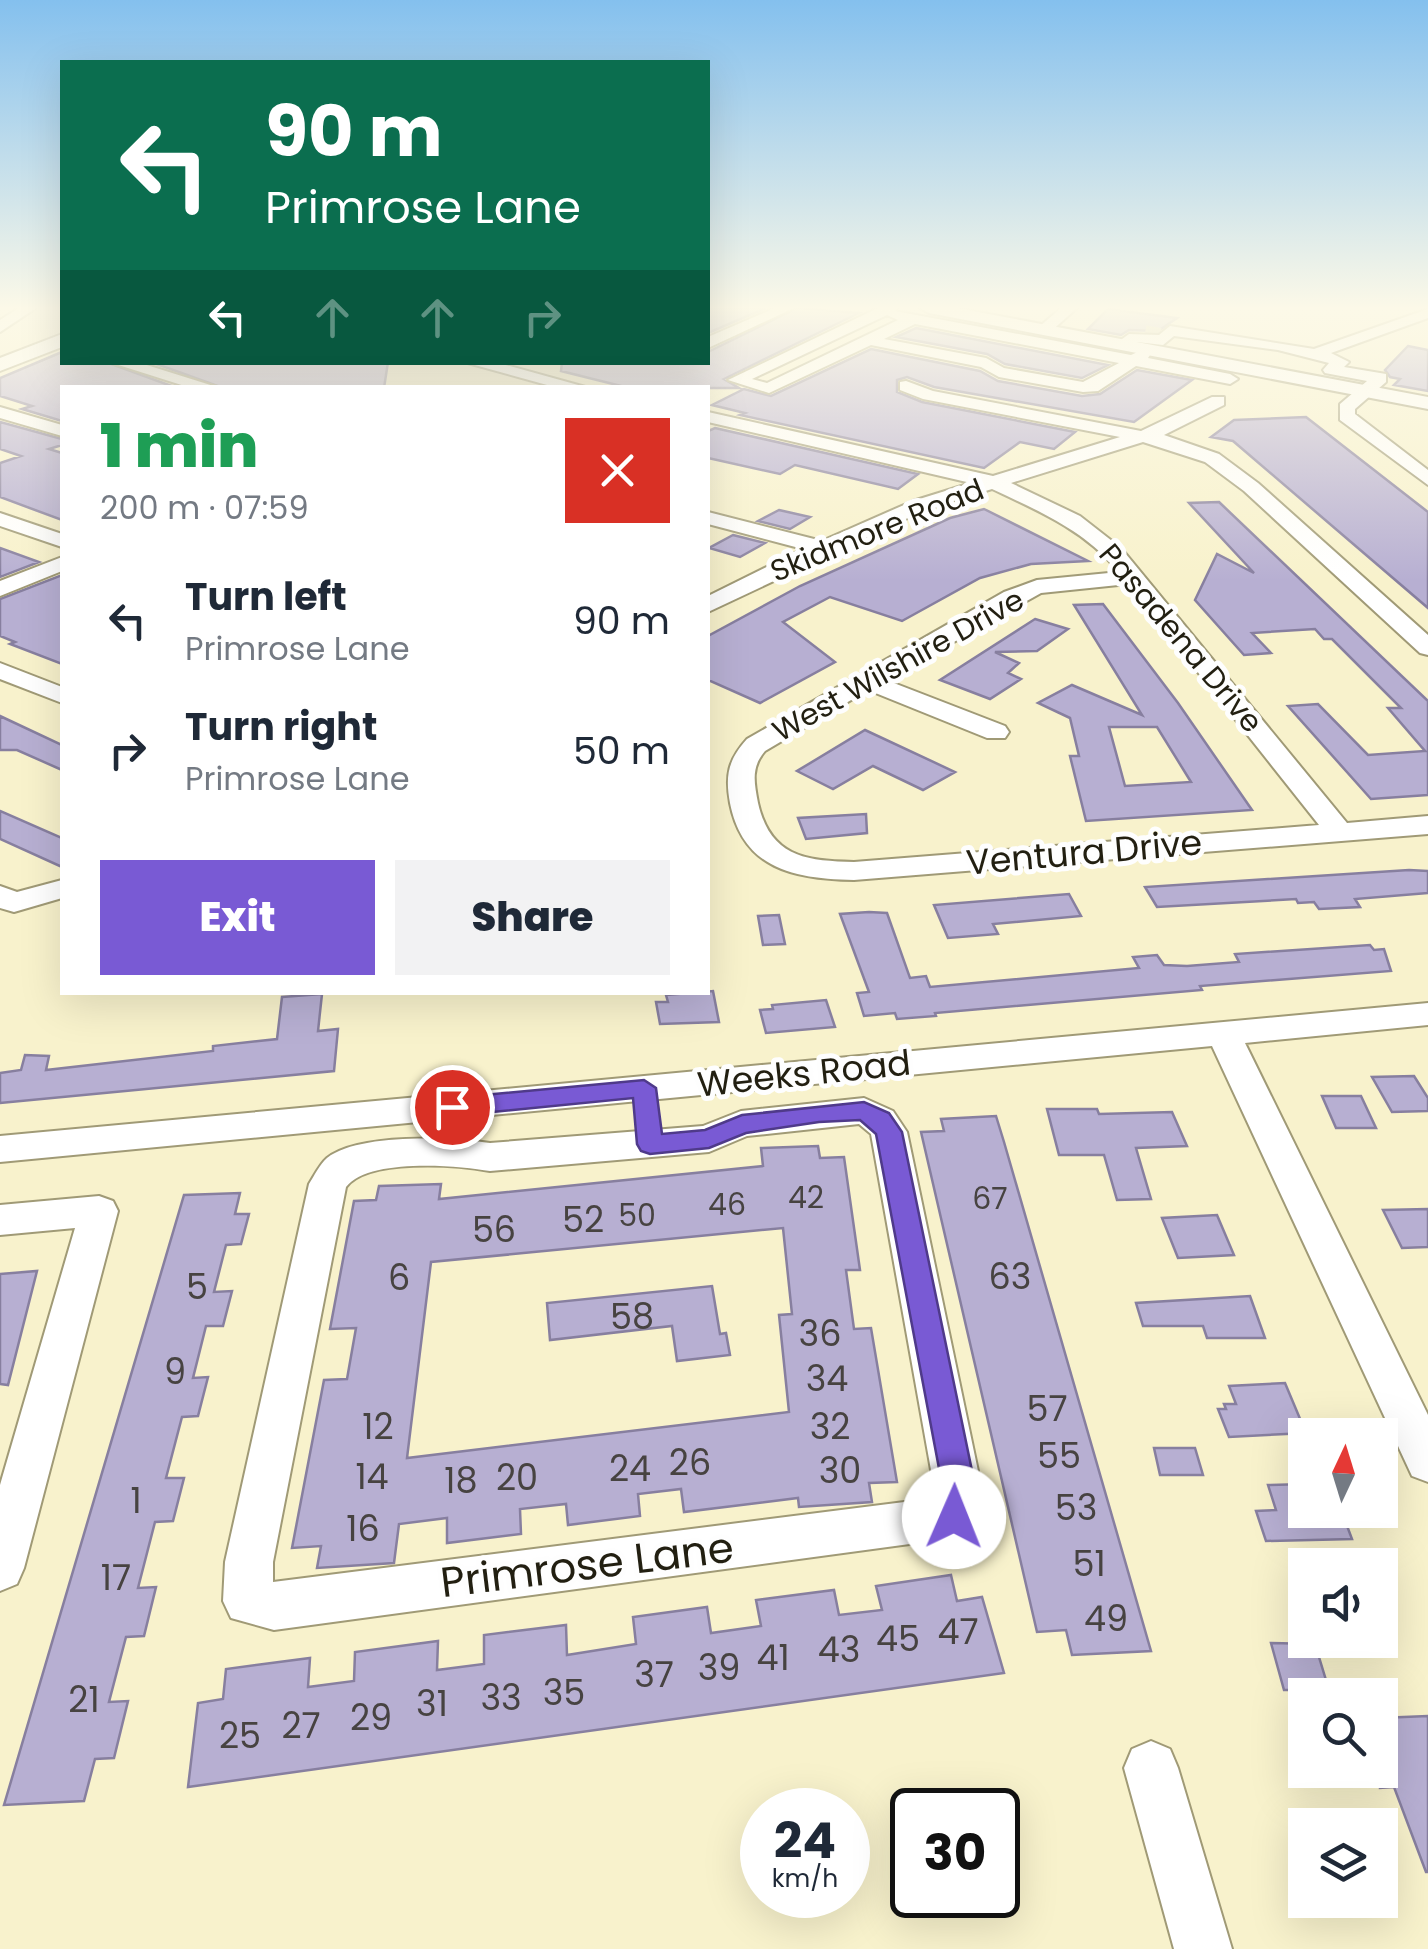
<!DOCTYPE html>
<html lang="en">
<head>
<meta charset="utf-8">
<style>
	:root { --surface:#fff; --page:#f2f2f3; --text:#1f2937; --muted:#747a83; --accent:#795ad4 }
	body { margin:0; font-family:Poppins,sans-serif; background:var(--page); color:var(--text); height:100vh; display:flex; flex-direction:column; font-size:38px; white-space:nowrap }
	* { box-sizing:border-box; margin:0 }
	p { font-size:32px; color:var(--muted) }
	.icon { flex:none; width:55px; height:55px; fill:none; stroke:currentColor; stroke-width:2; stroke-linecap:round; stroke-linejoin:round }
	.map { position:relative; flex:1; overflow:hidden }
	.side { position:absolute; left:60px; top:385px; width:650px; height:610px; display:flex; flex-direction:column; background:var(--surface); border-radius:0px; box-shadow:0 10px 40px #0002 }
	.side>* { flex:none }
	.top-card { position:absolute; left:60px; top:60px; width:650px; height:305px; border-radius:0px; box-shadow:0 10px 40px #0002; background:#0b6e4f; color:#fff; overflow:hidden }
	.needle { width:65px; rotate:4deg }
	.tools { position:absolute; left:1288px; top:1418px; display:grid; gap:20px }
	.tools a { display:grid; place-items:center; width:110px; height:110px; border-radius:0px; background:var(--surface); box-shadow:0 10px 40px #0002; font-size:50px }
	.speed { position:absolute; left:740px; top:1788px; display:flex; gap:20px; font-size:50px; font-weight:700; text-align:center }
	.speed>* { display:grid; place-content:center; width:130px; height:130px; border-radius:50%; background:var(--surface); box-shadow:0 10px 40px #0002; line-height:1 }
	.speed small { font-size:25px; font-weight:400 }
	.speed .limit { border:5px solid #111; border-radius:15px; background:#fff; color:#111 }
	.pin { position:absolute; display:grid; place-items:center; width:85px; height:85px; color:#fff; margin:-42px; border:5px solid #fff; border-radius:50%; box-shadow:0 2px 10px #0007 }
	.me { position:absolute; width:110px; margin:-55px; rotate:1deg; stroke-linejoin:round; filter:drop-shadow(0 0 8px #0008) }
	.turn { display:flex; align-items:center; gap:35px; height:210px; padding:0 40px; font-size:45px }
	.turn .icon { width:130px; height:130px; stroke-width:2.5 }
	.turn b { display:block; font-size:70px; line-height:85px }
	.lanes { display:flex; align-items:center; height:95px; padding:0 40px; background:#0003; justify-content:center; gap:50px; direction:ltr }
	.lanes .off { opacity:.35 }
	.round { display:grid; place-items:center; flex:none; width:105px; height:105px; border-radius:0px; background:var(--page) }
	.head { display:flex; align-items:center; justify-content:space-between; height:170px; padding:0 40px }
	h1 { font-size:60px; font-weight:800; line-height:75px; color:#1e9e55 }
	.primary-button { display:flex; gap:20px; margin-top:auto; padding:20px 40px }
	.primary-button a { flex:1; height:115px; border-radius:0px; background:var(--accent); color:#fff; font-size:40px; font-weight:800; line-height:115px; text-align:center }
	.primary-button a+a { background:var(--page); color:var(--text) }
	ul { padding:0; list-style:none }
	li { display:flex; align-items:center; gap:30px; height:130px; padding:0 40px }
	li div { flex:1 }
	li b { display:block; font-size:38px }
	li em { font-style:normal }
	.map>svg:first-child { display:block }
	.building { fill:#b7afd2; stroke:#877f9f; stroke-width:2.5; fill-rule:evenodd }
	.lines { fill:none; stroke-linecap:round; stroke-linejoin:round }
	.minor-tunnel { stroke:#cdc8a7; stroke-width:16; stroke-dasharray:16 9; stroke-linecap:butt }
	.minor-casing { stroke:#a09a76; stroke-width:4 }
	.major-casing { stroke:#a09a76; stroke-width:4 }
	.minor { fill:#fff; fill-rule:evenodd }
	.major { fill:#fff; fill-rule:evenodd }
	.route { fill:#795ad4; stroke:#4f3a8a; stroke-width:2.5 }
	.labels { text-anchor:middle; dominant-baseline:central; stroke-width:10; stroke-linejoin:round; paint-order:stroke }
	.far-street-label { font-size:30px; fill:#221f11; stroke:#fefefe }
	.number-label { font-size:30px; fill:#474341 }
	.street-label { font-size:35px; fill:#221f11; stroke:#fefefe }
	.near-number-label { font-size:35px; fill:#474341 }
	.near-street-label { font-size:42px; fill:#221f11; stroke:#fefefe }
</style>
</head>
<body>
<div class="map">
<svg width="1428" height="1949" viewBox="0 0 1428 1949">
	<rect width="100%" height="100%" fill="#f8f2cc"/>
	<path class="building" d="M 708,308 L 766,308 L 708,333 Z
		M 797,308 L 859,313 L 724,379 L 739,388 L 629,388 L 561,371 L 562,362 L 708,362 L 708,352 Z
		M 1108,309 L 1177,318 L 1158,331 L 1129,330 L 1121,335 L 1088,329 Z
		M 916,328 L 1108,365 L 1082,378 L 1005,364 L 987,354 L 896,337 Z
		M 1408,346 L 1428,350 L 1428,391 L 1394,385 L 1400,379 L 1390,377 L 1385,370 Z
		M 871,349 L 980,371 L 998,381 L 1082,396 L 1100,394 L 1137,370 L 1192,380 L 1134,422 L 934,387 L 907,377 L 897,380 L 897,392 L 922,402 L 1075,432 L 1054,449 L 1020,442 L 984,468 L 740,415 L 745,413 L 712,405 L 744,389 L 771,396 Z
		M 62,352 L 62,362 L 106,362 L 177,388 L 62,388 L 62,421 L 22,409 L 32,406 L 0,396 L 0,378 Z
		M 151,362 L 388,362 L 384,388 L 223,388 Z
		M 1306,417 L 1428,512 L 1428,608 L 1233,441 L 1211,437 L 1234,420 Z
		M 0,422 L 62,439 L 62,445 L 49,449 L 62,453 L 62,520 L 0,497 L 0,463 L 21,456 L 0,449 Z
		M 715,428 L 918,474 L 898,489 L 795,465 L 780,474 L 708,458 L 708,431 Z
		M 1219,502 L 1428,701 L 1428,795 L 1371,799 L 1288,706 L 1318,704 L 1368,755 L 1425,751 L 1388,708 L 1401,708 L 1332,639 L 1324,639 L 1315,629 L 1252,633 L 1271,653 L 1244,655 L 1195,600 L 1217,554 L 1254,573 L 1189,503 Z
		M 984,509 L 1088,561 L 1031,564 L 980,578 L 902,621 L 830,597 L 783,622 L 835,662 L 760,703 L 708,680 L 708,636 L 800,586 L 950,518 Z
		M 779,510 L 810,517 L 790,529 L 758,521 Z
		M 733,535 L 765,543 L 740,557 L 709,548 Z
		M 0,548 L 39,562 L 0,577 Z
		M 62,575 L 62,664 L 10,644 L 15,642 L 0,636 L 0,599 Z
		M 1103,604 L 1178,703 L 1252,810 L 1086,821 L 1070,756 L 1079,756 L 1070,718 L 1038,703 L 1072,685 L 1142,715 L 1074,605 ZM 1109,727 L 1157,727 L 1191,782 L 1125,786 Z
		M 1035,619 L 1068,629 L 1037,651 L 995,652 L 1019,663 L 1008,673 L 1021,679 L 990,699 L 940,680 Z
		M 0,716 L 62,745 L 62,770 L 17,750 L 0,750 Z
		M 865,730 L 955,772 L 923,790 L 873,766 L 833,789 L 797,771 Z
		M 0,811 L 62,838 L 62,867 L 0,839 Z
		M 866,814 L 867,833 L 806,839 L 798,818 Z
		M 1409,870 L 1428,871 L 1428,893 L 1355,899 L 1360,907 L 1319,909 L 1314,902 L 1298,903 L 1296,899 L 1157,907 L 1145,887 Z
		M 1069,894 L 1081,916 L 993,924 L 998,934 L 948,938 L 934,905 Z
		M 869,912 L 887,913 L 910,978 L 926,976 L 930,987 L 1139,968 L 1133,957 L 1157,955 L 1164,965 L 1187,966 L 1239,962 L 1235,954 L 1370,945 L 1374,950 L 1384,949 L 1391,971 L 1200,986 L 1202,990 L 935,1013 L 936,1016 L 897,1019 L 895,1013 L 864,1016 L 857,993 L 869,992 L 840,914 Z
		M 779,915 L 785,944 L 763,945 L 758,916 Z
		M 713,991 L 719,1022 L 660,1024 L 656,1002 L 668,1002 L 666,995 Z
		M 322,994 L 318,1031 L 338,1029 L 334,1071 L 0,1103 L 0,1073 L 21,1070 L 25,1055 L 49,1056 L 46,1070 L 213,1051 L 213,1046 L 277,1039 L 282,997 Z
		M 826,1000 L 835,1027 L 766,1033 L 760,1010 L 773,1009 L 772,1005 Z
		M 1414,1076 L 1428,1098 L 1428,1111 L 1392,1112 L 1372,1077 Z
		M 1322,1096 L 1361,1096 L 1376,1128 L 1336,1128 Z
		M 1047,1109 L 1097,1109 L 1099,1114 L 1172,1112 L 1187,1146 L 1136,1148 L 1151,1199 L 1117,1200 L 1104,1155 L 1059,1155 Z
		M 996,1116 L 1004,1142 L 1151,1651 L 1072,1655 L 1066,1630 L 1037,1632 L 921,1132 L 944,1131 L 941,1119 Z
		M 818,1146 L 820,1158 L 844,1157 L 860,1270 L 846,1270 L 854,1329 L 871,1328 L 897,1482 L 869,1483 L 872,1502 L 799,1507 L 798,1498 L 684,1512 L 681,1489 L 638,1494 L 640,1516 L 568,1525 L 566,1504 L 520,1509 L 521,1534 L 447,1543 L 447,1518 L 399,1524 L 394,1563 L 317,1568 L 321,1546 L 292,1548 L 324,1380 L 347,1379 L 356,1328 L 330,1329 L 354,1201 L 376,1200 L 379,1186 L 441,1184 L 439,1199 L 763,1166 L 761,1148 ZM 783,1228 L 792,1314 L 779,1315 L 789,1412 L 407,1458 L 431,1262 Z
		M 240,1193 L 235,1214 L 249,1214 L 241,1244 L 226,1245 L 214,1292 L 232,1291 L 223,1326 L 206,1326 L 193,1378 L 208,1377 L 198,1416 L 182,1417 L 166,1478 L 184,1478 L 173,1521 L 155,1522 L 138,1588 L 156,1587 L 144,1636 L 126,1637 L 109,1702 L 128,1701 L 114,1758 L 95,1759 L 84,1801 L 4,1805 L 184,1195 Z
		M 1428,1209 L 1428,1247 L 1402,1248 L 1383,1210 Z
		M 1217,1215 L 1234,1255 L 1178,1258 L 1162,1218 Z
		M 37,1271 L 8,1385 L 0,1384 L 0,1274 Z
		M 712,1286 L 720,1334 L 726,1333 L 730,1355 L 677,1361 L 672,1326 L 550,1340 L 547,1303 Z
		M 1250,1296 L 1265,1338 L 1207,1338 L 1203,1326 L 1143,1326 L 1136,1303 Z
		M 1285,1383 L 1306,1433 L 1229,1437 L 1218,1409 L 1226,1409 L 1224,1404 L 1236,1404 L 1229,1386 Z
		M 1154,1448 L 1195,1448 L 1203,1475 L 1160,1475 Z
		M 1305,1484 L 1305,1510 L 1341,1510 L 1352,1539 L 1266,1541 L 1256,1511 L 1276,1510 L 1268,1485 Z
		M 951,1575 L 957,1601 L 982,1597 L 1004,1673 L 188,1787 L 198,1703 L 223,1699 L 226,1669 L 310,1658 L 308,1687 L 354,1681 L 355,1652 L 438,1641 L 437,1670 L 484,1664 L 484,1635 L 566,1625 L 567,1655 L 636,1644 L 633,1617 L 707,1607 L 711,1633 L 761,1626 L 756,1600 L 834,1590 L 839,1615 L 882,1610 L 876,1586 Z
		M 1271,1643 L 1315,1644 L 1329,1690 L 1284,1690 Z
		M 1428,1716 L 1428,1872 L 1426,1872 L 1394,1787 L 1380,1788 L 1380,1718 Z"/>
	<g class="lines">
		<path class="minor-tunnel" d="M 1145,333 L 1160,336"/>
		<defs>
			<path id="minor" d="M 19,308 L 36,308 L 0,332 L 0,320 Z
				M 775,308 L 794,308 L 708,348 L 708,337 Z
				M 878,308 L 897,308 L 895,311 L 1131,355 L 1142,350 L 1150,355 L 1148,358 L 1230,374 L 1238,379 L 1230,384 L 1136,366 L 1098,391 L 1083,392 L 999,377 L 981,367 L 871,345 L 769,393 L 728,380 ZM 887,315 L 898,320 L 767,383 L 752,379 ZM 915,324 L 1119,363 L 1083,382 L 1004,368 L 986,358 L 884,339 Z
				M 1061,308 L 1077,308 L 1049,333 L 1039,333 L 1039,327 Z
				M 1428,309 L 1428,318 L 1331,353 L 1349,362 L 1344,367 L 1386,374 L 1386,382 L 1355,409 L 1355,414 L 1428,470 L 1428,485 L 1340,420 L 1340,404 L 1367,381 L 1325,373 L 1323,370 L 1329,363 L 1278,350 L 1174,336 L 1163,345 L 1137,342 L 1122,350 L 1114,345 L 1129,334 L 1159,335 L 1170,326 L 1314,349 Z
				M 109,362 L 137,362 L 220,388 L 191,388 Z
				M 464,362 L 495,362 L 589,388 L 558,388 Z
				M 906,381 L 933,391 L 1141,431 L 1212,397 L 1224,397 L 1224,405 L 1164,435 L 1219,454 L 1258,483 L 1428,635 L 1428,655 L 1420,653 L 1244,491 L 1205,462 L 1143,442 L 1011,483 L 1080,516 L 1121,548 L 1347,823 L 1428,816 L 1428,834 L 854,880 C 794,879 743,869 730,803 C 725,776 728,760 747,739 L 1004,592 L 1037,580 L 1119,572 C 1086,531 1039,511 992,489 L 927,509 L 708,612 L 708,596 L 803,549 L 708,524 L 708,512 L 822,541 L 913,501 L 971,483 L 708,422 L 708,412 L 993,476 L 1120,437 L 923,399 L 900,390 L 900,382 ZM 1128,584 L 1319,825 L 854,862 C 804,861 770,856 758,803 C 754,782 751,767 765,751 L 868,690 L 987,738 L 1005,738 L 1009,732 L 1005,726 L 886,680 L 1041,593 Z
				M 0,407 L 62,425 L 62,436 L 0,418 Z
				M 0,513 L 62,534 L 62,547 L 0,526 Z
				M 62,557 L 62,571 L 0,596 L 0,581 Z
				M 0,663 L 62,687 L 62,703 L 0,679 Z
				M 62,880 L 62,898 L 14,912 L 0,908 L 0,886 L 17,892 Z
				M 1428,1003 L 1428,1025 L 1245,1043 L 1428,1415 L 1428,1482 L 1412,1476 L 1212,1046 L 0,1162 L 0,1136 Z
				M 864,1098 L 893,1111 L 907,1132 L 983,1495 L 971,1532 L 954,1538 L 274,1630 L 231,1618 L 223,1601 L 225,1562 L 309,1184 C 314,1176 320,1164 327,1158 C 358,1133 452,1137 490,1143 L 703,1126 L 741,1111 ZM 859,1124 L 871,1134 L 936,1498 L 273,1582 L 273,1562 L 346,1187 C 368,1158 456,1165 490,1171 L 709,1152 L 747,1136 Z
				M 99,1196 L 113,1201 L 118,1211 L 24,1568 L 17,1584 L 0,1591 L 0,1485 L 75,1228 L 0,1235 L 0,1205 Z
				M 1151,1741 L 1170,1749 L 1178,1768 L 1232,1949 L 1174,1949 L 1124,1768 L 1132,1749 Z"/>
			<path id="major" d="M 920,308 L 957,308 L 1428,397 L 1428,409 L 929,313 Z
				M 62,334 L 62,347 L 0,371 L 0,358 Z"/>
		</defs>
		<use href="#minor" class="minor-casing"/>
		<use href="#major" class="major-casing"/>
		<use href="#minor" class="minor"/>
		<use href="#major" class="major"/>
	</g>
	<linearGradient id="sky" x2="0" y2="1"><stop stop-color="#84c0ee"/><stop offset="0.53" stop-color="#fcf9e8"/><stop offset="1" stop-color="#fcf9e8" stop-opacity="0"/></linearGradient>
	<rect width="1428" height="581" fill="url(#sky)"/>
	<path class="route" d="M 644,1080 L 656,1088 L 662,1134 L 705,1130 L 742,1115 L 864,1102 L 889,1113 L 902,1132 L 977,1495 L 966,1527 L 954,1532 L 942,1527 L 938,1517 L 944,1495 L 876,1134 L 860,1120 L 819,1122 L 746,1133 L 709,1148 L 650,1154 L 641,1151 L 637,1144 L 633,1098 L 452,1116 L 439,1107 L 452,1098 Z"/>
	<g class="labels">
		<g class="far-street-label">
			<text transform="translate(877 530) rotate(-22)">Skidmore Road</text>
			<text transform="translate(1181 638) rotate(50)">Pasadena Drive</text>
			<text transform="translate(898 665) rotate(-29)">West Wilshire Drive</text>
		</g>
		<g class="number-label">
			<text x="806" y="1197">42</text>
			<text x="990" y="1198">67</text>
			<text x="727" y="1204">46</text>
			<text x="637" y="1215">50</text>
		</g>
		<g class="street-label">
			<text transform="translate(1084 852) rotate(-5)">Ventura Drive</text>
			<text transform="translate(804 1073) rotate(-6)">Weeks Road</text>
		</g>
		<g class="near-number-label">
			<text x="583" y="1219">52</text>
			<text x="494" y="1229">56</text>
			<text x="1010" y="1276">63</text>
			<text x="399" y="1277">6</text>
			<text x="197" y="1286">5</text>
			<text x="632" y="1316">58</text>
			<text x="820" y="1333">36</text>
			<text x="175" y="1371">9</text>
			<text x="827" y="1378">34</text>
			<text x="1047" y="1408">57</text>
			<text x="378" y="1426">12</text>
			<text x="830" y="1426">32</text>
			<text x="1059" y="1455">55</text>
			<text x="690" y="1462">26</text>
			<text x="630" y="1468">24</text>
			<text x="840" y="1470">30</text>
			<text x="372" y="1476">14</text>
			<text x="517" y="1477">20</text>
			<text x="461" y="1480">18</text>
			<text x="136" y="1500">1</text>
			<text x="1076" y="1507">53</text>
			<text x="363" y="1528">16</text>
			<text x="1089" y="1563">51</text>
			<text x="116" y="1577">17</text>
			<text x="1106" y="1618">49</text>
			<text x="958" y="1631">47</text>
			<text x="898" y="1638">45</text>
			<text x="839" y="1649">43</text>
			<text x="773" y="1657">41</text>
			<text x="719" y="1667">39</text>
			<text x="654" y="1674">37</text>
			<text x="564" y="1692">35</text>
			<text x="501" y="1697">33</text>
			<text x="84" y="1699">21</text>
			<text x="432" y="1703">31</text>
			<text x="371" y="1717">29</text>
			<text x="301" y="1725">27</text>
			<text x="240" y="1735">25</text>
		</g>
		<g class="near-street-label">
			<text transform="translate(587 1565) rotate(-7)">Primrose Lane</text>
		</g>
	</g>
</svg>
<div class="tools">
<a><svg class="needle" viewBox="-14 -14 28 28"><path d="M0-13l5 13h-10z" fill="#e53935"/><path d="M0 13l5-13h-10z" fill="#747a83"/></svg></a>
<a><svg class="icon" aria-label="sound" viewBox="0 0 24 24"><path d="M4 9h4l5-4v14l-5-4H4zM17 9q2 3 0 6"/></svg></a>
<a><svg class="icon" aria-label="search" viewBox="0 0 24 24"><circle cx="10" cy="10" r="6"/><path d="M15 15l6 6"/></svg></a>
<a><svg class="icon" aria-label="layers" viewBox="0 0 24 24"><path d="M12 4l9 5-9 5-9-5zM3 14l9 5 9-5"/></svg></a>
</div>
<div class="speed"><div>24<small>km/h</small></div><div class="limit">30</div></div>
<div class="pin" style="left:452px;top:1107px;background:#d93025"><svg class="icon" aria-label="arrive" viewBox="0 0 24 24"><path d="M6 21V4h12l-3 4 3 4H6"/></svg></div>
<svg class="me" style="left:954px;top:1517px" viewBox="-20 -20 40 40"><circle r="19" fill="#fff"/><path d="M0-13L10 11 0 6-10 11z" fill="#795ad4"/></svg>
<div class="top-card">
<div class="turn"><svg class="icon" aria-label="left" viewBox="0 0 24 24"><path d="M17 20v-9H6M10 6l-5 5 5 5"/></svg><div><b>90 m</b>Primrose Lane</div></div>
<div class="lanes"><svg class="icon" aria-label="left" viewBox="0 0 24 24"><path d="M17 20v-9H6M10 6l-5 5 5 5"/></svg><svg class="icon off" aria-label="ahead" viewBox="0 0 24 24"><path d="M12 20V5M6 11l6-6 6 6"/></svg><svg class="icon off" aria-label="ahead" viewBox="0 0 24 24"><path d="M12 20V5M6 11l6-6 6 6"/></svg><svg class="icon off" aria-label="right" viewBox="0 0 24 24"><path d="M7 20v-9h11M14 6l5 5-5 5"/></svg></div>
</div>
<section class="side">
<div class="head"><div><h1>1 min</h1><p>200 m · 07:59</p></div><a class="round" style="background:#d93025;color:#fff"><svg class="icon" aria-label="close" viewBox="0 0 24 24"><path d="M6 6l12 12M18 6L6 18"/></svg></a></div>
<ul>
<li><svg class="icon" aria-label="left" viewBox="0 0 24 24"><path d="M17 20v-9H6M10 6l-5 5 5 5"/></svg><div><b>Turn left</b><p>Primrose Lane</p></div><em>90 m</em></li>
<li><svg class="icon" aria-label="right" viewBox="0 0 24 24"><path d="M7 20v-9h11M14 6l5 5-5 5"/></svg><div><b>Turn right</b><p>Primrose Lane</p></div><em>50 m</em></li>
</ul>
<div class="primary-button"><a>Exit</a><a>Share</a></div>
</section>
</div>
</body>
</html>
